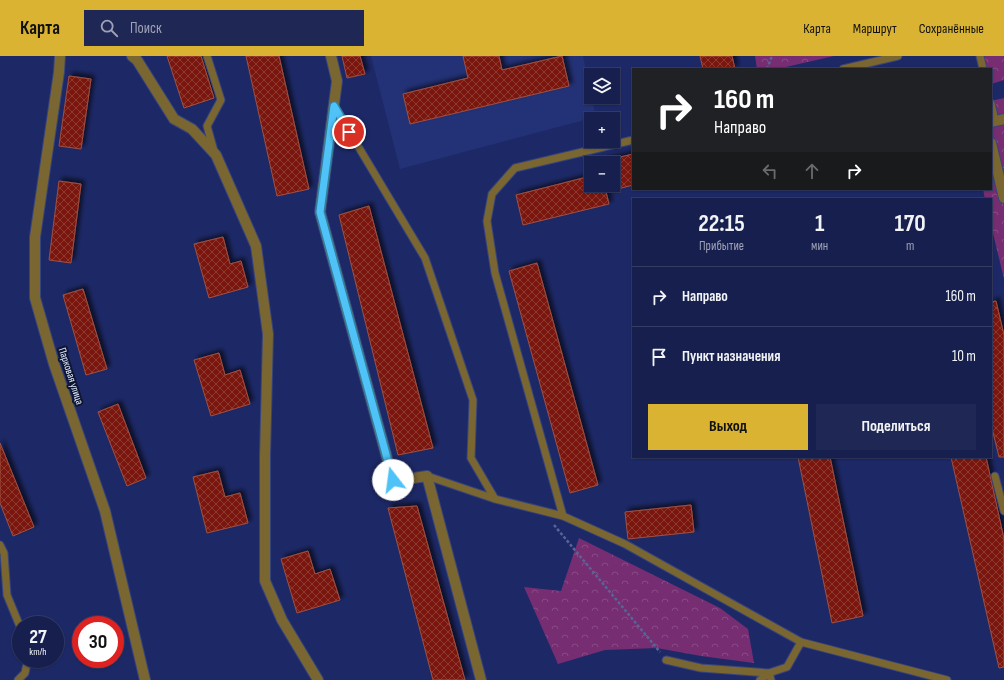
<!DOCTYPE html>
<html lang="ru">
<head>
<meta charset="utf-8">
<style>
	:root { --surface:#161f4d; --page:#1f2754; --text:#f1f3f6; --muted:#9ea2b6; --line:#353d65; --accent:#dab333 }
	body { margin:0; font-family:"Sofia Sans Condensed",sans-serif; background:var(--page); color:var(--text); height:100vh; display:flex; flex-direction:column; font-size:15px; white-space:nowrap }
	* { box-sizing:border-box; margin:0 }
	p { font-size:13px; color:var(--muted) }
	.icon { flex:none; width:22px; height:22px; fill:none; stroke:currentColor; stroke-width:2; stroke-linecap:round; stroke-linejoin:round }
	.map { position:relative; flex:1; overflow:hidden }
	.sheet { position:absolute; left:632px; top:142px; width:360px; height:260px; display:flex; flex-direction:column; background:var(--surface); border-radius:0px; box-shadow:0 1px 3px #0004,0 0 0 1px var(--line) }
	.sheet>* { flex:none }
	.hud { position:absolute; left:632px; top:12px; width:360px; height:122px; border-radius:0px; box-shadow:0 1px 3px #0004,0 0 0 1px var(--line); background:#202124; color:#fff; overflow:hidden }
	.tools { position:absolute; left:584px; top:12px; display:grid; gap:8px }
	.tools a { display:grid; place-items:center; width:36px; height:36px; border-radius:0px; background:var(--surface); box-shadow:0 1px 3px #0004,0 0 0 1px var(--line); font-size:20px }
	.speed { position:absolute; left:12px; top:560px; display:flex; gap:8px; font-size:20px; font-weight:700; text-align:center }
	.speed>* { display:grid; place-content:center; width:52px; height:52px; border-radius:50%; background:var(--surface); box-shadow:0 1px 3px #0004,0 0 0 1px var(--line); line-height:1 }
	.speed small { font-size:10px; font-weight:400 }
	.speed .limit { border:6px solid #d22; background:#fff; color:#111 }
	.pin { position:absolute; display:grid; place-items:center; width:34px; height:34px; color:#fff; margin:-17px; border:2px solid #fff; border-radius:50%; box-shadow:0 1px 4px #0007 }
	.me { position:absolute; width:44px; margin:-22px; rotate:345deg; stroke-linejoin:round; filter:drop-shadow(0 0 3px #0008) }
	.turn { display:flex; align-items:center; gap:14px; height:84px; padding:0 16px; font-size:18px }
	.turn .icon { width:52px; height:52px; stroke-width:2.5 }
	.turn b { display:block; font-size:28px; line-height:34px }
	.lanes { display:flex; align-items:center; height:38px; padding:0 16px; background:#0003; justify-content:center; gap:20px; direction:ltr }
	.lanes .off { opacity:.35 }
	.eta { display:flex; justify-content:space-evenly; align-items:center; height:68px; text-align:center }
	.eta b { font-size:24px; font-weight:700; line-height:28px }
	.button { display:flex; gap:8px; margin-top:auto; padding:8px 16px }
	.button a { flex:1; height:46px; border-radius:0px; background:var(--accent); color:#111; font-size:16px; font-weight:700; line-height:46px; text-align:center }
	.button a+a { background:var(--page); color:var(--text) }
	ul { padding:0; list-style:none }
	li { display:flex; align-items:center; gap:12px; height:60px; padding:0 16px; border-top:1px solid var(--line) }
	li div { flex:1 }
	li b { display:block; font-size:15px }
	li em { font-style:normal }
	header { display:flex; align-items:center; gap:24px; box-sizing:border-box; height:56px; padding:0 20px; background:var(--accent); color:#111 }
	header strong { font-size:19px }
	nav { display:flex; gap:22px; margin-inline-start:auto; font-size:14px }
	.search { width:280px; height:36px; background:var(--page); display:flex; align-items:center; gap:10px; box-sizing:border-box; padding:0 14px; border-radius:0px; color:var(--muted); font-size:15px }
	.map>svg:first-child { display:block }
	.built { fill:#233176 }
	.forest { fill:url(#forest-crowns) }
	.building { fill:url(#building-cross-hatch); stroke:#a05043; filter:url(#shadow) }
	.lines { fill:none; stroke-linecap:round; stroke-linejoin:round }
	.service-casing { stroke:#38447c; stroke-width:9 }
	.pedestrian-casing { stroke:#38447c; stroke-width:12 }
	.minor-casing { stroke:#38447c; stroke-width:12 }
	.path { stroke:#596496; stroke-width:2.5; stroke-dasharray:3 2; stroke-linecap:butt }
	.service { stroke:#796631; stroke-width:7 }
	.pedestrian { stroke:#796631; stroke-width:10 }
	.minor { stroke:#796631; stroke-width:10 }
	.route-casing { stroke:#337fa1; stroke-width:10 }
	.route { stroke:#4fc3f7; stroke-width:7 }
	.labels { text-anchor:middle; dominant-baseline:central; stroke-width:4; stroke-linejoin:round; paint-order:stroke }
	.street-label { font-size:11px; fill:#dfe7ff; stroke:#0f1631 }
</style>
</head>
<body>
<header>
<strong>Карта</strong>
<div class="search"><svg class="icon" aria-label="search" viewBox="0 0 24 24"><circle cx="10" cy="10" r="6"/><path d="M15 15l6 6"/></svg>Поиск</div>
<nav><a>Карта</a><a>Маршрут</a><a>Сохранённые</a></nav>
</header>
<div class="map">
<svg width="1004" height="624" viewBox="0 0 1004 624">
	<defs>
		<pattern id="forest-crowns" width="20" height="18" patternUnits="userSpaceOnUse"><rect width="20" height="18" fill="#762d71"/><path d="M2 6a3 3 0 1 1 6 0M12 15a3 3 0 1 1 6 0" fill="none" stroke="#894b86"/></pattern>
		<pattern id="building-cross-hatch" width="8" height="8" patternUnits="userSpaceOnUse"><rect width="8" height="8" fill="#7a180c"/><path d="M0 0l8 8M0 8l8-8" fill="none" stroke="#8c3a30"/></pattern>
		<filter id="shadow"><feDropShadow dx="3.5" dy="-3.5" stdDeviation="2" flood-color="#0009"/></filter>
	</defs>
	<rect width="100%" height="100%" fill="#1d2967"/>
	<path class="built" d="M 371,0 L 583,0 L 596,61 L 400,113 Z"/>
	<path class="forest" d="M 755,0 L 834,0 L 777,13 L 757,13 Z
		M 980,0 L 1004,0 L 1004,24 L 991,28 L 991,13 L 983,13 Z
		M 1004,42 L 1004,223 L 991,169 L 991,143 L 985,143 L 983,133 L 991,133 L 991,45 Z
		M 579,482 L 720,552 L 748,573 L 754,607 L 701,600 L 657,592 L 605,594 L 558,608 L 524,531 L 561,535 Z"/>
	<path class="building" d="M 167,0 L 201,0 L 214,42 L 184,52 Z
		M 246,0 L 279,0 L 309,133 L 277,140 Z
		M 342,0 L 360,0 L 365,18 L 347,22 Z
		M 463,0 L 499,0 L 502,14 L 562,0 L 569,30 L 410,68 L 403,38 L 468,22 Z
		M 700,0 L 732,0 L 735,13 L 703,13 Z
		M 69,20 L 91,23 L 81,93 L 59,90 Z
		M 633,98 L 633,129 L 606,136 L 609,148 L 523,169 L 516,139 L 591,120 L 591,129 L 613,129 L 613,107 L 600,107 L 599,106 Z
		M 59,125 L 81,128 L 71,207 L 49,204 Z
		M 369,150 L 433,392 L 398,399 L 339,159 Z
		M 223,181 L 230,208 L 241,205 L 248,231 L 209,242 L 194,188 Z
		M 537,207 L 598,429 L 570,437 L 509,215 Z
		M 83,233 L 107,313 L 86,319 L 63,239 Z
		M 996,245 L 1004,279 L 1004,401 L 999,401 L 991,368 L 991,246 Z
		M 219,297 L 225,319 L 240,314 L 250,348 L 211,360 L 194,304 Z
		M 118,348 L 146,422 L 127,430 L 98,356 Z
		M 0,387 L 34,471 L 13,480 L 0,447 Z
		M 798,401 L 830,401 L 863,560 L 832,567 Z
		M 951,401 L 986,401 L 1004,483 L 1004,611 L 999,612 Z
		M 218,415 L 225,441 L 240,437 L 248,467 L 207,477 L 193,421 Z
		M 691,449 L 694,476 L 628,483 L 625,456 Z
		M 417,450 L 465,624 L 433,624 L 388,452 Z
		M 308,495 L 315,518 L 330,513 L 340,544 L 297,557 L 281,503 Z"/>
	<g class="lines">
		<defs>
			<path id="service" d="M 207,0 L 221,44 L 207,70 L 214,95
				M 980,0 L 983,13
				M 843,13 L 898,0
				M 991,47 L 995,65
				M 334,50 L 425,202 L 473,344 L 471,402 L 495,443
				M 427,420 L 495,443 L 563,460 L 625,488 L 801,586 L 947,624
				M 995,420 L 1004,455
				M 563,460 L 495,217 L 487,165 L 492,138 L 515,112 L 633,84
				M 0,489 L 4,497 L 7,539 L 21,573
				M 666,604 L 701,612 L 769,617 L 787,611 L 801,586
				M 18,624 L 25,617 L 28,603
				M 760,624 L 769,617 L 771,624"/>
			<path id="pedestrian" d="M 991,66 L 1004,63
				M 991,87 L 1004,142"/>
			<path id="minor" d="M 60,0 L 59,16 L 35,181 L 35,242 L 54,308 L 105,455 L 145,624
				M 132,0 L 137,4 L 174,63 L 192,73 L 216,99 L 256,190 L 268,278 L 265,400 L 265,525 L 282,564 L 318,624
				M 331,0 L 337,25 L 320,156 L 393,424 L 407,423 L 427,420 L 481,624"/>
		</defs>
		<use href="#service" class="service-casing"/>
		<use href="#pedestrian" class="pedestrian-casing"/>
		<use href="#minor" class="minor-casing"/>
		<path class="path" d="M 767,13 L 772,0
			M 554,469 L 660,596"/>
		<use href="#service" class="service"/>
		<use href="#pedestrian" class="pedestrian"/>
		<use href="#minor" class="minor"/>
	</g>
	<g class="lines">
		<defs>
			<path id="route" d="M 349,76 L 334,50 L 320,156 L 393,424"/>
		</defs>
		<use href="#route" class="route-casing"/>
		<use href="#route" class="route"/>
	</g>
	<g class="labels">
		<g class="street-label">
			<text transform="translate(71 320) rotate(72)">Парковая улица</text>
		</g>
	</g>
</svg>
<div class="tools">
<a><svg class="icon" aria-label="layers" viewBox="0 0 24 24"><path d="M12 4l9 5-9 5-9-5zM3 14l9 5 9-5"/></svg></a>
<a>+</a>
<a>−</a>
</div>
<div class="speed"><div>27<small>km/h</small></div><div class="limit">30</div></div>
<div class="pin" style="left:349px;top:76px;background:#d93025"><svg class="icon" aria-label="arrive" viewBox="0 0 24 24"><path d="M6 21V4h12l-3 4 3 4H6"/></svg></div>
<svg class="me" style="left:393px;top:424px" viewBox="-20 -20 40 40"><circle r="19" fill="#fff"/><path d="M0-13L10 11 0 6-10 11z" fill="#4fc3f7"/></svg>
<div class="hud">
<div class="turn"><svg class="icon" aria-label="right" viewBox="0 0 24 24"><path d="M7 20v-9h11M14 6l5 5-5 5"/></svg><div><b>160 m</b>Направо</div></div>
<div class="lanes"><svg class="icon off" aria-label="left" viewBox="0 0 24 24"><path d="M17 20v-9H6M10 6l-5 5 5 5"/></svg><svg class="icon off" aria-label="ahead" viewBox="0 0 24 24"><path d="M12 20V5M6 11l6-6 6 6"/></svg><svg class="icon" aria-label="right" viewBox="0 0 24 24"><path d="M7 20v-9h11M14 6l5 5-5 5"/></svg></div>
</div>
<section class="sheet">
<div class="eta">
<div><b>22:15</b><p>Прибытие</p></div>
<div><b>1</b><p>мин</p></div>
<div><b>170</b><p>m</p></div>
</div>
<ul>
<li><svg class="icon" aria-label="right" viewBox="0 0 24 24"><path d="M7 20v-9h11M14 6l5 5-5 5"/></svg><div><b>Направо</b></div><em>160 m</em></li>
<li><svg class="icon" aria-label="arrive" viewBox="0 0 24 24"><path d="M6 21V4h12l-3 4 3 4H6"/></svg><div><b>Пункт назначения</b></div><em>10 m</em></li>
</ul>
<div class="button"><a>Выход</a><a>Поделиться</a></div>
</section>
</div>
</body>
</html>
